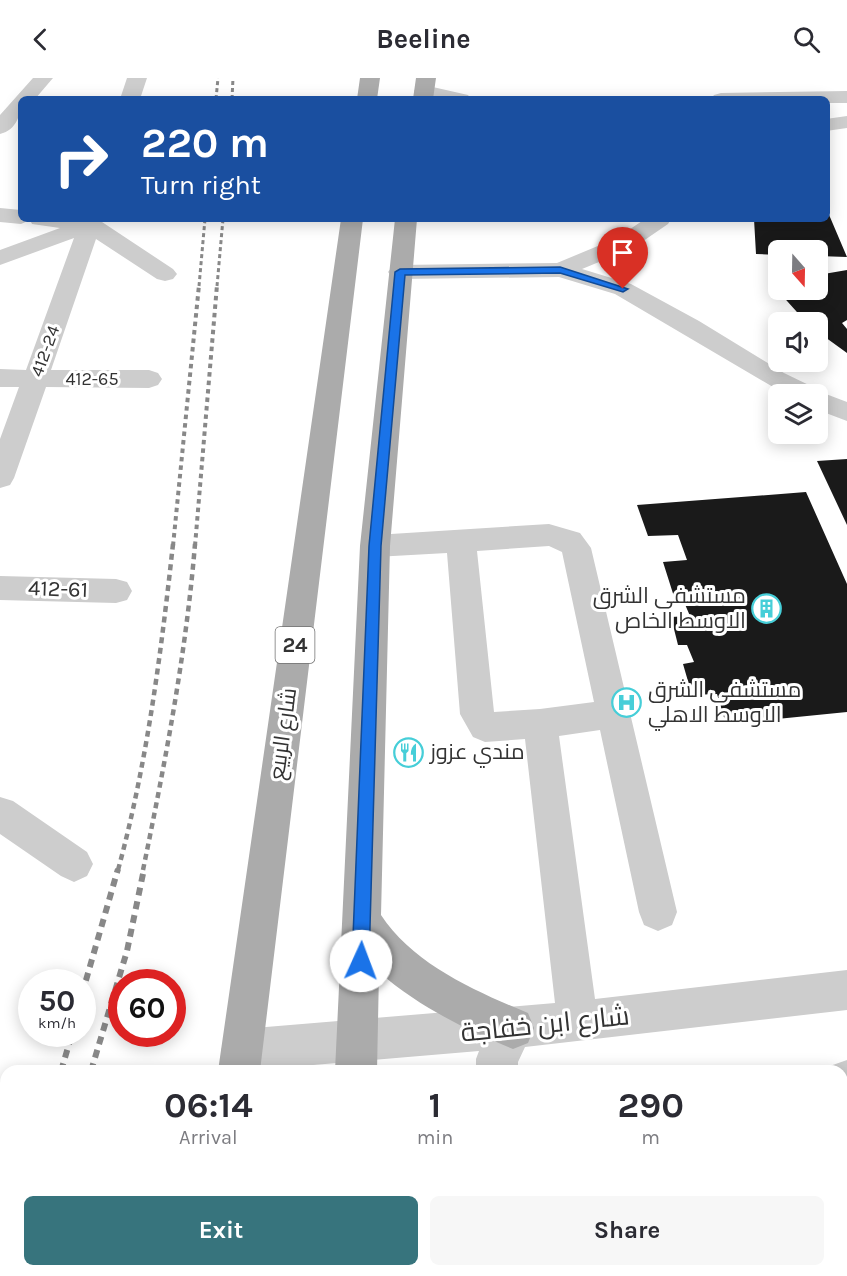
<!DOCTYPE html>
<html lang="en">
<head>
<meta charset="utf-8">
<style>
	:root { --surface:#fff; --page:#f7f7f7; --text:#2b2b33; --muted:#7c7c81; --accent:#37747d }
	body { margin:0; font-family:Karla,Cairo,sans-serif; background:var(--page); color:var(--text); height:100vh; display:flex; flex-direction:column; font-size:22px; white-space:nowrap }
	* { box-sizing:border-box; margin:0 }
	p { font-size:20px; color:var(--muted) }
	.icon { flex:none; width:33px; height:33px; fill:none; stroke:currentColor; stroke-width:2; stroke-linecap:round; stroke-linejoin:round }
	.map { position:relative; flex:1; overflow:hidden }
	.sheet { position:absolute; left:0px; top:987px; width:848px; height:212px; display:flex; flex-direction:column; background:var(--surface); border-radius:18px 18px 0 0; box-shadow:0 3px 15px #0003 }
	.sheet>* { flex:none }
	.top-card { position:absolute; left:18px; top:18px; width:812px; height:126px; border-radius:9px; box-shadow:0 3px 15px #0003; background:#1a4fa0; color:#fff; overflow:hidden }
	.needle { width:39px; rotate:160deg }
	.buttons { position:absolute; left:768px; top:162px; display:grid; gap:12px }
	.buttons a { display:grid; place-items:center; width:60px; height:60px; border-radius:9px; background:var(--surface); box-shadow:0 3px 15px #0003; font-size:30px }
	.speed { position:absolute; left:18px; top:891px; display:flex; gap:12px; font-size:30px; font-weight:700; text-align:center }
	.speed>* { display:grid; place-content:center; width:78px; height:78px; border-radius:50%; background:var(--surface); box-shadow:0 3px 15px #0003; line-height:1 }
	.speed small { font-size:15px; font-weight:400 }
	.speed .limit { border:9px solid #d22; background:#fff; color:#111 }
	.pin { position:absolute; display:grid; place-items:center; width:51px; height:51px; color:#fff; margin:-62px -26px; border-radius:50% 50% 50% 0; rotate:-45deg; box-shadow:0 0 6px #0007 }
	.pin .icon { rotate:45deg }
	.me { position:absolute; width:66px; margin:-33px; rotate:2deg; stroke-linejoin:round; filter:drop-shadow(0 0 4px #0008) }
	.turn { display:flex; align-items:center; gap:21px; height:126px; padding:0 24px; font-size:27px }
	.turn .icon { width:78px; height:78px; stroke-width:2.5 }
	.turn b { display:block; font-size:42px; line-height:51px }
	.eta { display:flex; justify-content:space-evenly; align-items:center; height:102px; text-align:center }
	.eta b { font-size:36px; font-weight:700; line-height:42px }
	.cta { display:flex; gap:12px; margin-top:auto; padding:12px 24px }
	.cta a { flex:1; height:69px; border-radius:9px; background:var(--accent); color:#fff; font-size:24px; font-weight:700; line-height:69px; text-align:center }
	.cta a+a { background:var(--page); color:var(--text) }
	header { display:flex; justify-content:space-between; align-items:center; height:78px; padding:0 24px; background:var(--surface); font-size:27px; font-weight:700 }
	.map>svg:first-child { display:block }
	.green { fill:#e9e3ee }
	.building { fill:#1a1a1a }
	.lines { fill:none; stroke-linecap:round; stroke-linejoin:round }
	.minor { fill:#cdcdcd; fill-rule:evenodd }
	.major { fill:#ababab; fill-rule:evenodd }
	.rail-far3 { stroke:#888; stroke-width:3; stroke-dasharray:4 3; stroke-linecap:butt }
	.rail-far2 { stroke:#888; stroke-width:4; stroke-dasharray:4.5 4; stroke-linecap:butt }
	.rail-far1 { stroke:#888; stroke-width:4.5; stroke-dasharray:6 4.5; stroke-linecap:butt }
	.rail { stroke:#888; stroke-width:6; stroke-dasharray:8 6; stroke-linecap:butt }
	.route { fill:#1a73e8; stroke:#114b97; stroke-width:1.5 }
	.labels { text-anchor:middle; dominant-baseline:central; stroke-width:6; stroke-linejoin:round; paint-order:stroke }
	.far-street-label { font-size:18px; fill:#333; stroke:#fff }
	.shield { fill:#fff; stroke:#707070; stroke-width:1.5 }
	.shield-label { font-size:21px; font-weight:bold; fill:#333 }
	.street-label { font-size:22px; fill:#333; stroke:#fff }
	.poi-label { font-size:22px; fill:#333; stroke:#fff; text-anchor:start }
	.near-street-label { font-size:27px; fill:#333; stroke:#fff }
</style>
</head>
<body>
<header><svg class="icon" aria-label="back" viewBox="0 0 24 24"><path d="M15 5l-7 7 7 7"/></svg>Beeline<svg class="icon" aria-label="search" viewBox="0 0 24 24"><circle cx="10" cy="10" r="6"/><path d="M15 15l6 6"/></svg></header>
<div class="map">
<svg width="847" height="1198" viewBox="0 0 847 1198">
	<rect width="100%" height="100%" fill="#fff"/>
	<path class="green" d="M 374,1192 L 517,1193 L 517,1198 L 371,1198 Z"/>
	<path class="building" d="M 827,132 L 847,179 L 818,178 L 818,172 L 778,172 L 778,177 L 756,176 L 754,141 L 826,141 Z
		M 847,192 L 847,242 L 842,245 L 847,251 L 847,275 L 818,254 L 818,244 L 805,243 L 770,204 L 778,203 L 778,212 L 818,212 L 818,197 Z
		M 847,381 L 847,447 L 817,383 Z
		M 806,414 L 847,506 L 847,634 L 726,646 L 717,616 L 692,617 L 683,586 L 694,584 L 687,567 L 678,567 L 671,539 L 690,538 L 684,524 L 676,525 L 663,484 L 687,482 L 678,457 L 648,458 L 637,427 Z"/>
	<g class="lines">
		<path class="minor" d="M 33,0 L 53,0 L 35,21 L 21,21 C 21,36 17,52 0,56 L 0,37 Z
			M 127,0 L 147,0 L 140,21 L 120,21 Z
			M 424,7 L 468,17 L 471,21 L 434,21 L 417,17 L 414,13 L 417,9 Z
			M 847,13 L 847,25 L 826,25 L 826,21 L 711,21 L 714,17 L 721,15 Z
			M 847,38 L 847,50 L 826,53 L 826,41 Z
			M 0,130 L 21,132 L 21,141 L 103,141 L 102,144 L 173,191 L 177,196 L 173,201 L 165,203 L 157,201 L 96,161 L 51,292 L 149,292 L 158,295 L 162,301 L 158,307 L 149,310 L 46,309 L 14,400 L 10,407 L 0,410 L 0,361 L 19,309 L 0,309 L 0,291 L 26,292 L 74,160 L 0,187 L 0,172 L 60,150 L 32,146 L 30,142 L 21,146 L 0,144 Z
			M 645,141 L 671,141 L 668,146 L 633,170 L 582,191 L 631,206 L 699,243 L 784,295 L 815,310 L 818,313 L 847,324 L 847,343 L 818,332 L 818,316 L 785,316 L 615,216 L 559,199 L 400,201 L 392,199 L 388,194 L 392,189 L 400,187 L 557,185 L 617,160 Z
			M 549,446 L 580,455 L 591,470 L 677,834 L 672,847 L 658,853 L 644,847 L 639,834 L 600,652 L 559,658 L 595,921 L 847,892 L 847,932 L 525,969 L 518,984 L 518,993 L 476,993 L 476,981 L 479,973 L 242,993 L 227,987 L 221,972 L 227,957 L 242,951 L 555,925 L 525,661 L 485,664 L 473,659 L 460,636 L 447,475 L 375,479 L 364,476 L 360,468 L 364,460 L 375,457 ZM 549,468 L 562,474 L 594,624 L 540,631 L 494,634 L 477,473 Z
			M 0,498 L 116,501 L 127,504 L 132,513 L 127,522 L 116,525 L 0,522 Z
			M 0,719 L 13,723 L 87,774 L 93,786 L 87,798 L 74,804 L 61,798 L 0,756 Z
			M 847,982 L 847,1024 L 842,1025 L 842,993 L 825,993 L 827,989 Z
			M 503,1192 L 549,1192 L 550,1198 L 504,1198 Z"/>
		<path class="major" d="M 360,0 L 380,0 L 377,21 L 357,21 Z
			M 416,0 L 436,0 L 433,21 L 413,21 Z
			M 341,141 L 363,141 L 260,993 L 218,993 Z
			M 395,141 L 417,141 L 390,468 L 381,837 C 413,886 475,913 528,935 L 534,950 L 528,965 L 513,971 C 465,951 419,929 379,894 L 377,993 L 335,993 L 360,468 Z
			M 191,1192 L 237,1192 L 237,1198 L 191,1198 Z
			M 331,1192 L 378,1192 L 376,1198 L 330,1198 Z"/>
		<path class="rail-far3" d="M 216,21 L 218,0
			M 232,21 L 233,0
			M 199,208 L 205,141
			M 217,208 L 223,141"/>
		<path class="rail-far2" d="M 173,468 L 199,207
			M 195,468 L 217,207"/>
		<path class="rail-far1" d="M 118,792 C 147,686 161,575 173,466
			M 143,792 C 165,685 186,576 195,466"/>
		<path class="rail" d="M 82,916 L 118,791
			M 61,993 L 72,956
			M 91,993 L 127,873 L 144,791
			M 0,1175 L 6,1159
			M 23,1198 L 25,1192"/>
	</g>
	<path class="route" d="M 560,189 L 628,211 L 623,214 L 560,195 L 405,197 L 381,468 L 369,883 L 366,888 L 361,891 L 355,888 L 352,883 L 369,468 L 395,194 L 400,191 Z"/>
	<defs>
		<symbol id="building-ring" viewBox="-11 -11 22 22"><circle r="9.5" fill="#fff" stroke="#46ced8" stroke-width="1.5"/><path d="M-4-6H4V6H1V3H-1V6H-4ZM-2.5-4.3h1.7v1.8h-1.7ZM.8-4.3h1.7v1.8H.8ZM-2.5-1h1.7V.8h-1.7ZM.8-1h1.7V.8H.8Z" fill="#46ced8"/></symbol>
		<symbol id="hospital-ring" viewBox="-11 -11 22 22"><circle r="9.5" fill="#fff" stroke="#46ced8" stroke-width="1.5"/><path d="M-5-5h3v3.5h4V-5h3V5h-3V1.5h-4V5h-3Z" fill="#46ced8"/></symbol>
		<symbol id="restaurant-ring" viewBox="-11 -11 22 22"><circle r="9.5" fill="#fff" stroke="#46ced8" stroke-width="1.5"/><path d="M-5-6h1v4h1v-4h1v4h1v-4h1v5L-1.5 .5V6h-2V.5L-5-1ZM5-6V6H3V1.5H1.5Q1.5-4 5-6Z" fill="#46ced8"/></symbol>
	</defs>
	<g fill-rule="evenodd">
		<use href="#building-ring" x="750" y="514" width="33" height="33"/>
		<use href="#hospital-ring" x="610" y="608" width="33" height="33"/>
		<use href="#restaurant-ring" x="392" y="658" width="33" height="33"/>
	</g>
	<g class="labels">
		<g class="far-street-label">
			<text transform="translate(45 273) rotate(-70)">412-24</text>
			<text x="92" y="301">412-65</text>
		</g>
		<rect class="shield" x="275.5" y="549" width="39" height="36" rx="4.5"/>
		<g class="shield-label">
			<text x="295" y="567">24</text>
		</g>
		<g class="street-label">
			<text transform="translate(58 511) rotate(2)">412-61</text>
			<text transform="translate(283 656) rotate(-82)">شارع الربيع</text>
		</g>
		<g class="poi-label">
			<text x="746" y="518" text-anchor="end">مستشفى الشرق<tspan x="746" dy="25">الاوسط الخاص</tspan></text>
			<text x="648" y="612">مستشفى الشرق<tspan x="648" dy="25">الاوسط الاهلي</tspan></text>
			<text x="430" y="674">مندي عزوز</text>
		</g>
		<g class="near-street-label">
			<text transform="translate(545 946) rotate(-6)">شارع ابن خفاجة</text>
		</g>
	</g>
</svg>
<div class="buttons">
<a><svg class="needle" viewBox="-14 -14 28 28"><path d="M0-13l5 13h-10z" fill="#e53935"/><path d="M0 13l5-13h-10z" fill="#7c7c81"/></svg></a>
<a><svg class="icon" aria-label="sound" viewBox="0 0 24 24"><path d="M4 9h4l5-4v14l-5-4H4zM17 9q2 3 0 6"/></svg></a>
<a><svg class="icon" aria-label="layers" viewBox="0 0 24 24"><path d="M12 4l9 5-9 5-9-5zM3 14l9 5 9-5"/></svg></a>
</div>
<div class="speed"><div>50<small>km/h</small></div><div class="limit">60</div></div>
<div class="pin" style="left:623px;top:211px;background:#d93025"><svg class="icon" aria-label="arrive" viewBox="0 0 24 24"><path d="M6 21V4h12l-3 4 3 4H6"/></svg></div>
<svg class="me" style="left:361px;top:883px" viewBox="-20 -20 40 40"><circle r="19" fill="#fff"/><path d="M0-13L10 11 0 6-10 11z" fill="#1a73e8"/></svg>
<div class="top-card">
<div class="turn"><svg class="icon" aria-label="right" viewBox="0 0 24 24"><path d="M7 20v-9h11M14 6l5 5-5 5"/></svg><div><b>220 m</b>Turn right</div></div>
</div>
<section class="sheet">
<div class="eta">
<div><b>06:14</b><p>Arrival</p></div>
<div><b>1</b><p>min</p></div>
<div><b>290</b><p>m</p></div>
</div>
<div class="cta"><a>Exit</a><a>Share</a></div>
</section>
</div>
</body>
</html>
